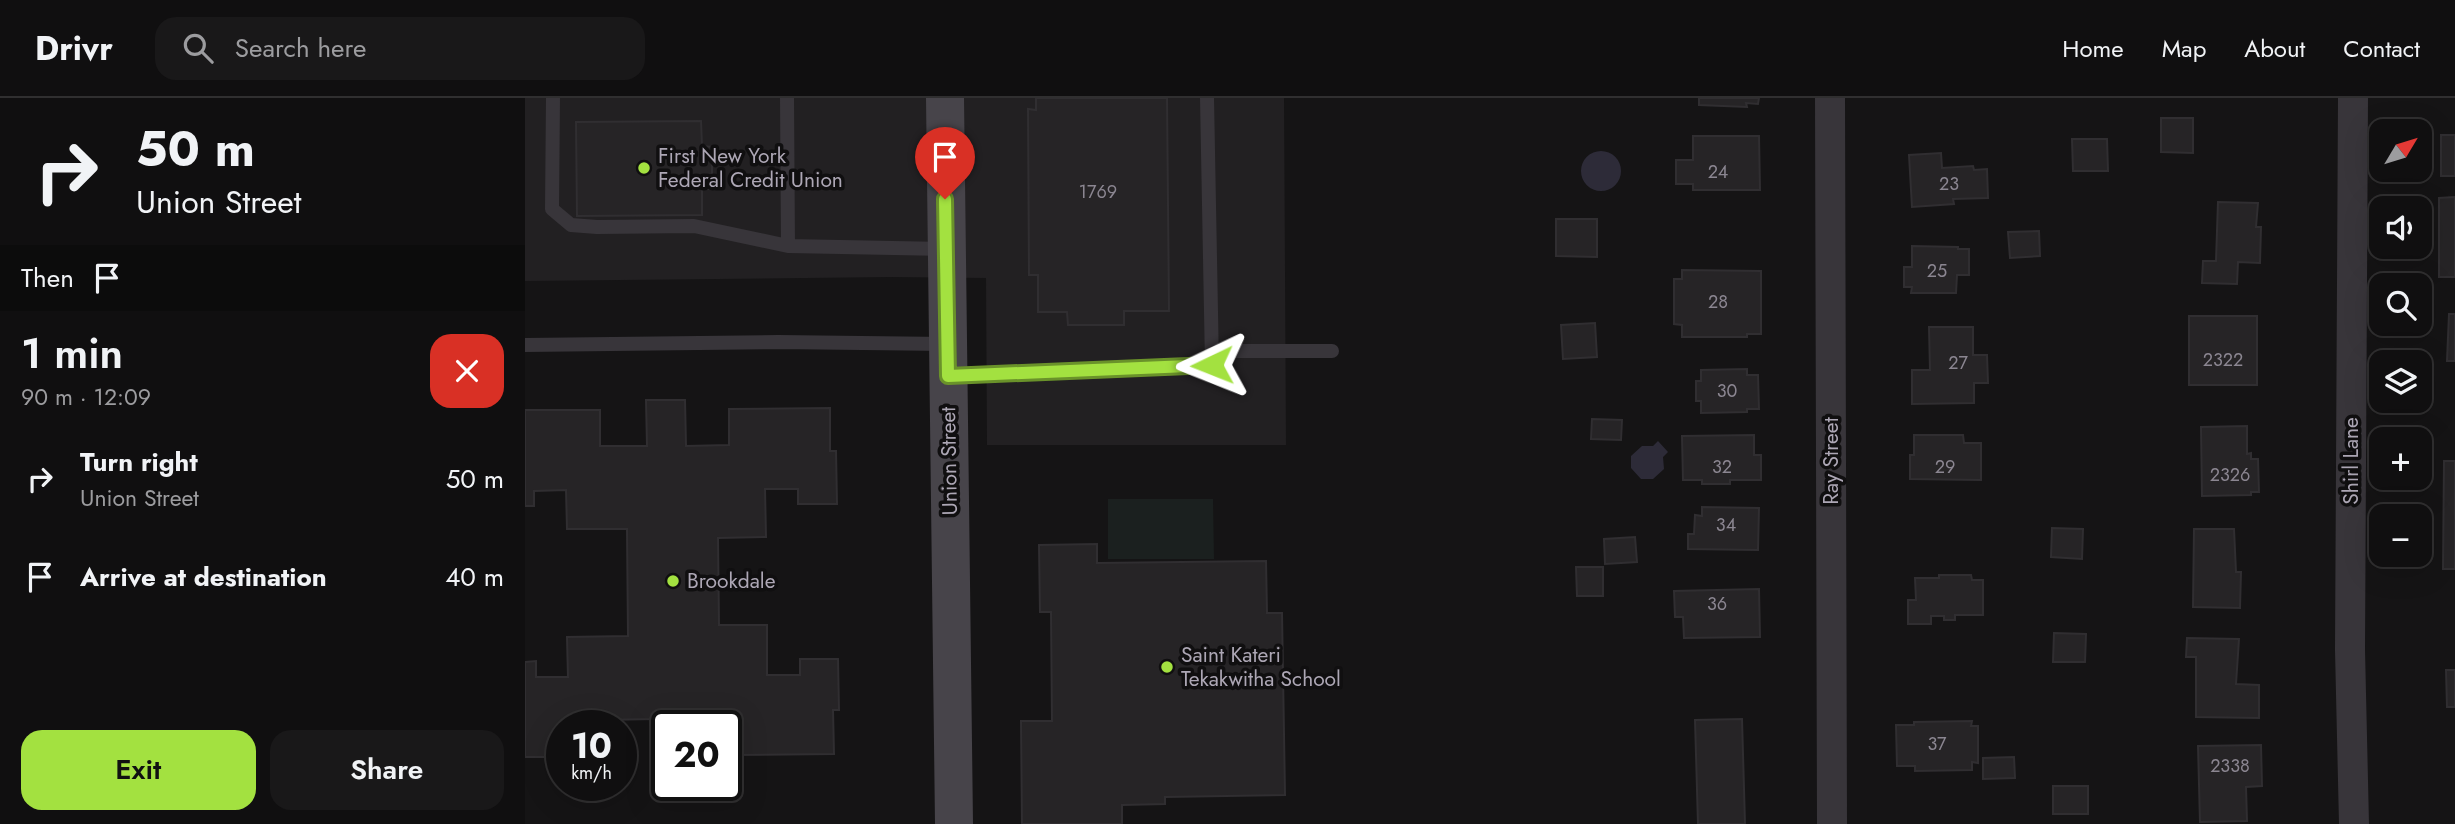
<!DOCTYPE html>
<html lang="en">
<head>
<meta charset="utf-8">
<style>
	:root { --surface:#100f10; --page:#191819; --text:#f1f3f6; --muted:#9c9c9f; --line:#302f30; --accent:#a3e140 }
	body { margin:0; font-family:Jost,sans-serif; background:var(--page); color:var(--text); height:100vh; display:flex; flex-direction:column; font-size:26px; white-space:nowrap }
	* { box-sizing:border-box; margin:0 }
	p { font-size:23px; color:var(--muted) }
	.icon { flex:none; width:38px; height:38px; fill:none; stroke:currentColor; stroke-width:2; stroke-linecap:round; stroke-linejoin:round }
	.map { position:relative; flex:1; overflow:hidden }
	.sheet { display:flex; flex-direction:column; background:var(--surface); width:525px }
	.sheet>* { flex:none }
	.guide { background:#100f10; color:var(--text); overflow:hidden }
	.needle { width:46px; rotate:52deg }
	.fabs { position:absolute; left:1844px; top:21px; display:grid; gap:14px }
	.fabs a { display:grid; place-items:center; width:63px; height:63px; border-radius:14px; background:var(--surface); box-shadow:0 7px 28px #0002,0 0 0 2px var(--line); font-size:35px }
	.speed { position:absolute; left:21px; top:612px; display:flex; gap:14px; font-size:35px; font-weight:700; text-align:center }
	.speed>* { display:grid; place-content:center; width:91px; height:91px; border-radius:50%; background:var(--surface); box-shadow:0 7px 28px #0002,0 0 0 2px var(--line); line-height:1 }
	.speed small { font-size:18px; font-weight:400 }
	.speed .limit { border:4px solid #111; border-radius:10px; background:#fff; color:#111 }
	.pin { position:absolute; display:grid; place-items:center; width:60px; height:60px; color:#fff; margin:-72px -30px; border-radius:50% 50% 50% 0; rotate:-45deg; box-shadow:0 0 7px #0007 }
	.pin .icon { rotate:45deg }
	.me { position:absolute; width:77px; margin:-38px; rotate:268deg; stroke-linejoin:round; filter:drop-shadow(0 0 5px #0008) }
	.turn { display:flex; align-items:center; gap:24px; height:147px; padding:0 21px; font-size:32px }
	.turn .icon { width:91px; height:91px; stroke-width:2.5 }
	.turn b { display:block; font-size:49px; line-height:60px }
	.then { display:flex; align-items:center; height:66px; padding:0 21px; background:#0003; gap:14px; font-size:26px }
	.round { display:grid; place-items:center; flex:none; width:74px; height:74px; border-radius:21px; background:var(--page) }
	.head { display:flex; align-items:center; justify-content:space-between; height:119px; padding:0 21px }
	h1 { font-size:42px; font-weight:600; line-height:52px }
	.primary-button { display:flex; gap:14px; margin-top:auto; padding:14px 21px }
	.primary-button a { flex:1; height:80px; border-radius:21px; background:var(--accent); color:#111; font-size:28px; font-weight:600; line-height:80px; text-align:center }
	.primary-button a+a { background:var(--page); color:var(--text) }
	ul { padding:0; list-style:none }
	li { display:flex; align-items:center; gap:21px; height:98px; padding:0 21px }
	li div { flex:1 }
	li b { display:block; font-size:26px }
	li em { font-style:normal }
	header { display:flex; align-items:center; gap:42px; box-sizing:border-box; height:98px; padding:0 35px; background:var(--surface); border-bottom:2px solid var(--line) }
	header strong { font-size:33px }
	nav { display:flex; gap:38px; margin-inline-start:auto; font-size:24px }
	.search { width:490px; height:63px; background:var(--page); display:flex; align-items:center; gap:18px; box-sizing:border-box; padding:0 24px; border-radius:21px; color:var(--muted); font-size:26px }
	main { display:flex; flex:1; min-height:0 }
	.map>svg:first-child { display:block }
	.built { fill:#222022 }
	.green { fill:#1b201f }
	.water { fill:#2d2b38 }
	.building { fill:#262426; stroke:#302e31; stroke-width:2 }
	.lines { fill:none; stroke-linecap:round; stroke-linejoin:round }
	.service { stroke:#38353a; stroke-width:14 }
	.minor { stroke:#38353a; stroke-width:30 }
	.secondary { stroke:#47444a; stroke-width:38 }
	.route-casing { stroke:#6a922a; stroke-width:18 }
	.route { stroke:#a3e140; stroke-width:12 }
	.poi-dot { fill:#a3e140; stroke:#100f10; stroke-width:2.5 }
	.labels { text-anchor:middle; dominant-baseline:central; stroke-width:7; stroke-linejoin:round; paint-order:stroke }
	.number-label { font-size:18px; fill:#8b8691 }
	.poi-label { font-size:21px; fill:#ada7b5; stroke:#100f10; text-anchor:start }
	.street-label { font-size:21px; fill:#ada7b5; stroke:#100f10 }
</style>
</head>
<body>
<header>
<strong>Drivr</strong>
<div class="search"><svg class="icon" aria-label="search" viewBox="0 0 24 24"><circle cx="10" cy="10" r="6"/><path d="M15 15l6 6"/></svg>Search here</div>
<nav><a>Home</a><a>Map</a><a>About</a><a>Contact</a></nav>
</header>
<main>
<section class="sheet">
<div class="guide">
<div class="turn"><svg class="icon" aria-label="right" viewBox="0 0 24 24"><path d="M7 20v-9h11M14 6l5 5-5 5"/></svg><div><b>50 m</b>Union Street</div></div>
<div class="then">Then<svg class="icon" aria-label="arrive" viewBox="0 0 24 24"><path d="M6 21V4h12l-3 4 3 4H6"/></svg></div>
</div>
<div class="head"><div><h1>1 min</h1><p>90 m · 12:09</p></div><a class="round" style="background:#d93025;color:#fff"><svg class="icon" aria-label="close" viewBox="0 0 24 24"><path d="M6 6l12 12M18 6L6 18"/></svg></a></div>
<ul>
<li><svg class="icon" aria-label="right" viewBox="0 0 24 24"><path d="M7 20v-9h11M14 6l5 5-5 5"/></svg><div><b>Turn right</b><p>Union Street</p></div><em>50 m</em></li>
<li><svg class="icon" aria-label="arrive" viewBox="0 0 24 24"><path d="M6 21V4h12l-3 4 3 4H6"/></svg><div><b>Arrive at destination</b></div><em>40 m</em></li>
</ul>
<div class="primary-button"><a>Exit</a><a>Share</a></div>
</section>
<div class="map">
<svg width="1930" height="726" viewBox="0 0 1930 726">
	<rect width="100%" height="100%" fill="#151415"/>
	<path class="built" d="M 0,0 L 759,0 L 761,347 L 462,347 L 461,180 L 366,179 L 0,183 Z"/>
	<path class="green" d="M 583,401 L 688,401 L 689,461 L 583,461 Z"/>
	<path class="water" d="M1056 73a20 20 0 1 1 40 0a20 20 0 1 1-40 0Z
		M 1133,343 L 1143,354 L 1138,359 L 1139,371 L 1128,381 L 1116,381 L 1106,370 L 1106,358 L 1117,348 L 1128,348 Z"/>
	<path class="building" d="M 511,0 L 642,0 L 644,213 L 599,213 L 599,227 L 543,227 L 542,214 L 513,214 L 513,177 L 504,177 L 503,11 L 511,12 Z
		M 1174,0 L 1234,0 L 1233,6 L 1221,5 L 1222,9 L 1174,7 Z
		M 1636,20 L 1668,20 L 1668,55 L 1636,54 Z
		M 176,23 L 177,48 L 187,49 L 187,91 L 177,91 L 177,117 L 52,118 L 51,24 Z
		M 1916,37 L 1930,37 L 1930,78 L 1916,78 Z
		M 1168,38 L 1234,38 L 1235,92 L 1168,92 L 1168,86 L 1151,86 L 1151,62 L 1168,62 Z
		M 1547,41 L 1582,41 L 1583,73 L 1548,73 Z
		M 1416,55 L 1417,70 L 1448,68 L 1449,72 L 1462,71 L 1463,100 L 1428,101 L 1429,106 L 1387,109 L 1384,57 Z
		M 1930,99 L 1930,179 L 1914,179 L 1914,100 Z
		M 1693,104 L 1733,105 L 1731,129 L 1736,129 L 1735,165 L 1713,164 L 1712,186 L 1677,185 L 1678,163 L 1691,163 Z
		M 1031,121 L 1072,121 L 1072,159 L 1031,158 Z
		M 1514,133 L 1515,158 L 1485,160 L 1483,134 Z
		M 1387,148 L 1433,149 L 1433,151 L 1444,151 L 1444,177 L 1432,177 L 1431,195 L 1386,195 L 1387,189 L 1379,189 L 1379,169 L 1387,169 Z
		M 1157,172 L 1236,173 L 1236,236 L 1222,236 L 1222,239 L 1157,239 L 1157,227 L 1149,226 L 1149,181 L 1157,181 Z
		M 1924,216 L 1930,216 L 1930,263 L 1922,263 Z
		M 1664,218 L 1732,218 L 1732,287 L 1664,287 Z
		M 1070,225 L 1072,259 L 1038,261 L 1036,227 Z
		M 1404,229 L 1448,229 L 1448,257 L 1462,257 L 1463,285 L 1449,285 L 1449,305 L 1387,306 L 1387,272 L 1405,272 Z
		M 1222,271 L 1222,277 L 1233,277 L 1234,311 L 1222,311 L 1222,314 L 1176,315 L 1176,303 L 1171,303 L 1171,283 L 1176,283 L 1176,272 Z
		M 121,302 L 160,302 L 161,348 L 204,347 L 204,311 L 305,310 L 305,353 L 311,353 L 312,406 L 273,406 L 273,391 L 240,391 L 241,439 L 193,440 L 194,527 L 242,527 L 242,577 L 275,577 L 275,561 L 313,561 L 314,612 L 308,612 L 309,656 L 208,657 L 207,620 L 159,621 L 159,617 L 129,617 L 129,621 L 78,622 L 78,628 L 37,628 L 37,659 L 0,659 L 0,564 L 11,563 L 11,579 L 43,579 L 42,539 L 103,538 L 102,431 L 42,431 L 41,392 L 9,393 L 9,408 L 0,408 L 0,312 L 75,312 L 75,348 L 122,348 Z
		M 1067,321 L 1097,322 L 1096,342 L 1066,341 Z
		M 1722,328 L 1722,356 L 1726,355 L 1726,361 L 1733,361 L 1734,394 L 1726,394 L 1726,397 L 1677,398 L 1676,329 Z
		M 1229,337 L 1229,357 L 1236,357 L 1236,382 L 1205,382 L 1205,386 L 1177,386 L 1177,382 L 1158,382 L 1157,338 Z
		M 1389,337 L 1438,337 L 1439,345 L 1456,345 L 1456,382 L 1385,381 L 1385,357 L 1389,357 Z
		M 1919,363 L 1930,363 L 1930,471 L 1918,471 Z
		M 1177,409 L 1234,410 L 1233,452 L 1163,451 L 1163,436 L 1169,436 L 1170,417 L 1177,418 Z
		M 1527,430 L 1558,431 L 1557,461 L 1526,459 Z
		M 1669,431 L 1709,431 L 1711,474 L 1716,474 L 1715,510 L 1668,509 Z
		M 1110,439 L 1112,464 L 1080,466 L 1079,441 Z
		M 572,446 L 572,465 L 741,463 L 742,515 L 757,515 L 760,697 L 640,699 L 640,706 L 597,707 L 597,726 L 497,726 L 496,623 L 527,623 L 526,514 L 515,514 L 514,447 Z
		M 1051,469 L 1078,469 L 1078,498 L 1052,498 Z
		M 1414,477 L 1446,477 L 1447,482 L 1458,482 L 1458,517 L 1430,517 L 1430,522 L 1419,522 L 1419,518 L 1406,518 L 1406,526 L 1383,526 L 1383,502 L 1391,502 L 1390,480 L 1414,480 Z
		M 1234,491 L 1235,539 L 1159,540 L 1158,519 L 1150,519 L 1149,493 Z
		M 1529,535 L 1561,536 L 1560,564 L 1528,564 Z
		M 1662,540 L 1714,541 L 1711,586 L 1734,587 L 1734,620 L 1671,619 L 1671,559 L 1661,559 Z
		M 1921,572 L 1930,572 L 1930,609 L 1922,609 Z
		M 1217,621 L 1220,726 L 1173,726 L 1170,622 Z
		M 1447,623 L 1446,628 L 1453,628 L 1453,665 L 1447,664 L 1447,672 L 1390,673 L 1390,668 L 1372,668 L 1371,627 L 1389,627 L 1389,624 Z
		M 1736,647 L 1737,688 L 1721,689 L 1722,723 L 1675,724 L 1673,648 Z
		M 1489,659 L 1490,680 L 1458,681 L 1458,660 Z
		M 1528,688 L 1563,688 L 1563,716 L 1528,716 Z"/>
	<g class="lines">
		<path class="service" d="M 28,0 L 27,111 L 46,127 L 72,129 L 169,128 L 263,148 L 421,151
			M 262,0 L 263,148
			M 0,247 L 253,244 L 422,246
			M 687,253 L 807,253
			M 424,278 L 687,267 L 682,0"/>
		<path class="minor" d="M 1305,0 L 1307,726
			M 1828,0 L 1825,552 L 1829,726"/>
		<path class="secondary" d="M 420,0 L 429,726"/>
	</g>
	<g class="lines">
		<defs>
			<path id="route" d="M 420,101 L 423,278 L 687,267"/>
		</defs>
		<use href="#route" class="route-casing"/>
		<use href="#route" class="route"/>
	</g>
	<g class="poi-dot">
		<circle cx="119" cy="70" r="7"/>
		<circle cx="148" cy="483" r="7"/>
		<circle cx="642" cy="569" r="7"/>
	</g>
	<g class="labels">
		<g class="number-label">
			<text x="1193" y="74">24</text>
			<text x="1424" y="86">23</text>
			<text x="573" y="94">1769</text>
			<text x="1412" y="173">25</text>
			<text x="1193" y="204">28</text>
			<text x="1698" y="262">2322</text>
			<text x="1433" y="265">27</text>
			<text x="1202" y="293">30</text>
			<text x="1197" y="369">32</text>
			<text x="1420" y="369">29</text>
			<text x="1705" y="377">2326</text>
			<text x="1201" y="427">34</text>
			<text x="1192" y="506">36</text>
			<text x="1412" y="646">37</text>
			<text x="1705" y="668">2338</text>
		</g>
		<g class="poi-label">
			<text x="133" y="58">First New York<tspan x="133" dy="24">Federal Credit Union</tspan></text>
			<text x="162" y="483">Brookdale</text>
			<text x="656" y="557">Saint Kateri<tspan x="656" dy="24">Tekakwitha School</tspan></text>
		</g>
		<g class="street-label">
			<text transform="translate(424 363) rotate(-91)">Union Street</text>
			<text transform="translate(1306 363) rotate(-90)">Ray Street</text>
			<text transform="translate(1826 363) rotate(-90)">Shirl Lane</text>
		</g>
	</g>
</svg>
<div class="fabs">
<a><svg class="needle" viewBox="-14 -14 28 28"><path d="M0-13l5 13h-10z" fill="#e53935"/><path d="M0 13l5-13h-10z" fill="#9c9c9f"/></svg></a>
<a><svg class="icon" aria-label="sound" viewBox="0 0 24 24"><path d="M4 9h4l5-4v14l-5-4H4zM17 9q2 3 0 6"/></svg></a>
<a><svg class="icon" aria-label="search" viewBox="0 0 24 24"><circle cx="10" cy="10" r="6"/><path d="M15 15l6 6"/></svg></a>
<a><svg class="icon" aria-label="layers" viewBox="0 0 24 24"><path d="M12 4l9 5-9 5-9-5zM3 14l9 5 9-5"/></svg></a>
<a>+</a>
<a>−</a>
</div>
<div class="speed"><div>10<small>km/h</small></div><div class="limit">20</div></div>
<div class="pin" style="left:420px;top:101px;background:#d93025"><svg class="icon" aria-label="arrive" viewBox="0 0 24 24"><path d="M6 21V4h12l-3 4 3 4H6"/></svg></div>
<svg class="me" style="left:687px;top:267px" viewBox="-20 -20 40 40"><path d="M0-17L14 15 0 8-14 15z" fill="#a3e140" stroke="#fff" stroke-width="4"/></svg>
</div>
</main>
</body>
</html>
